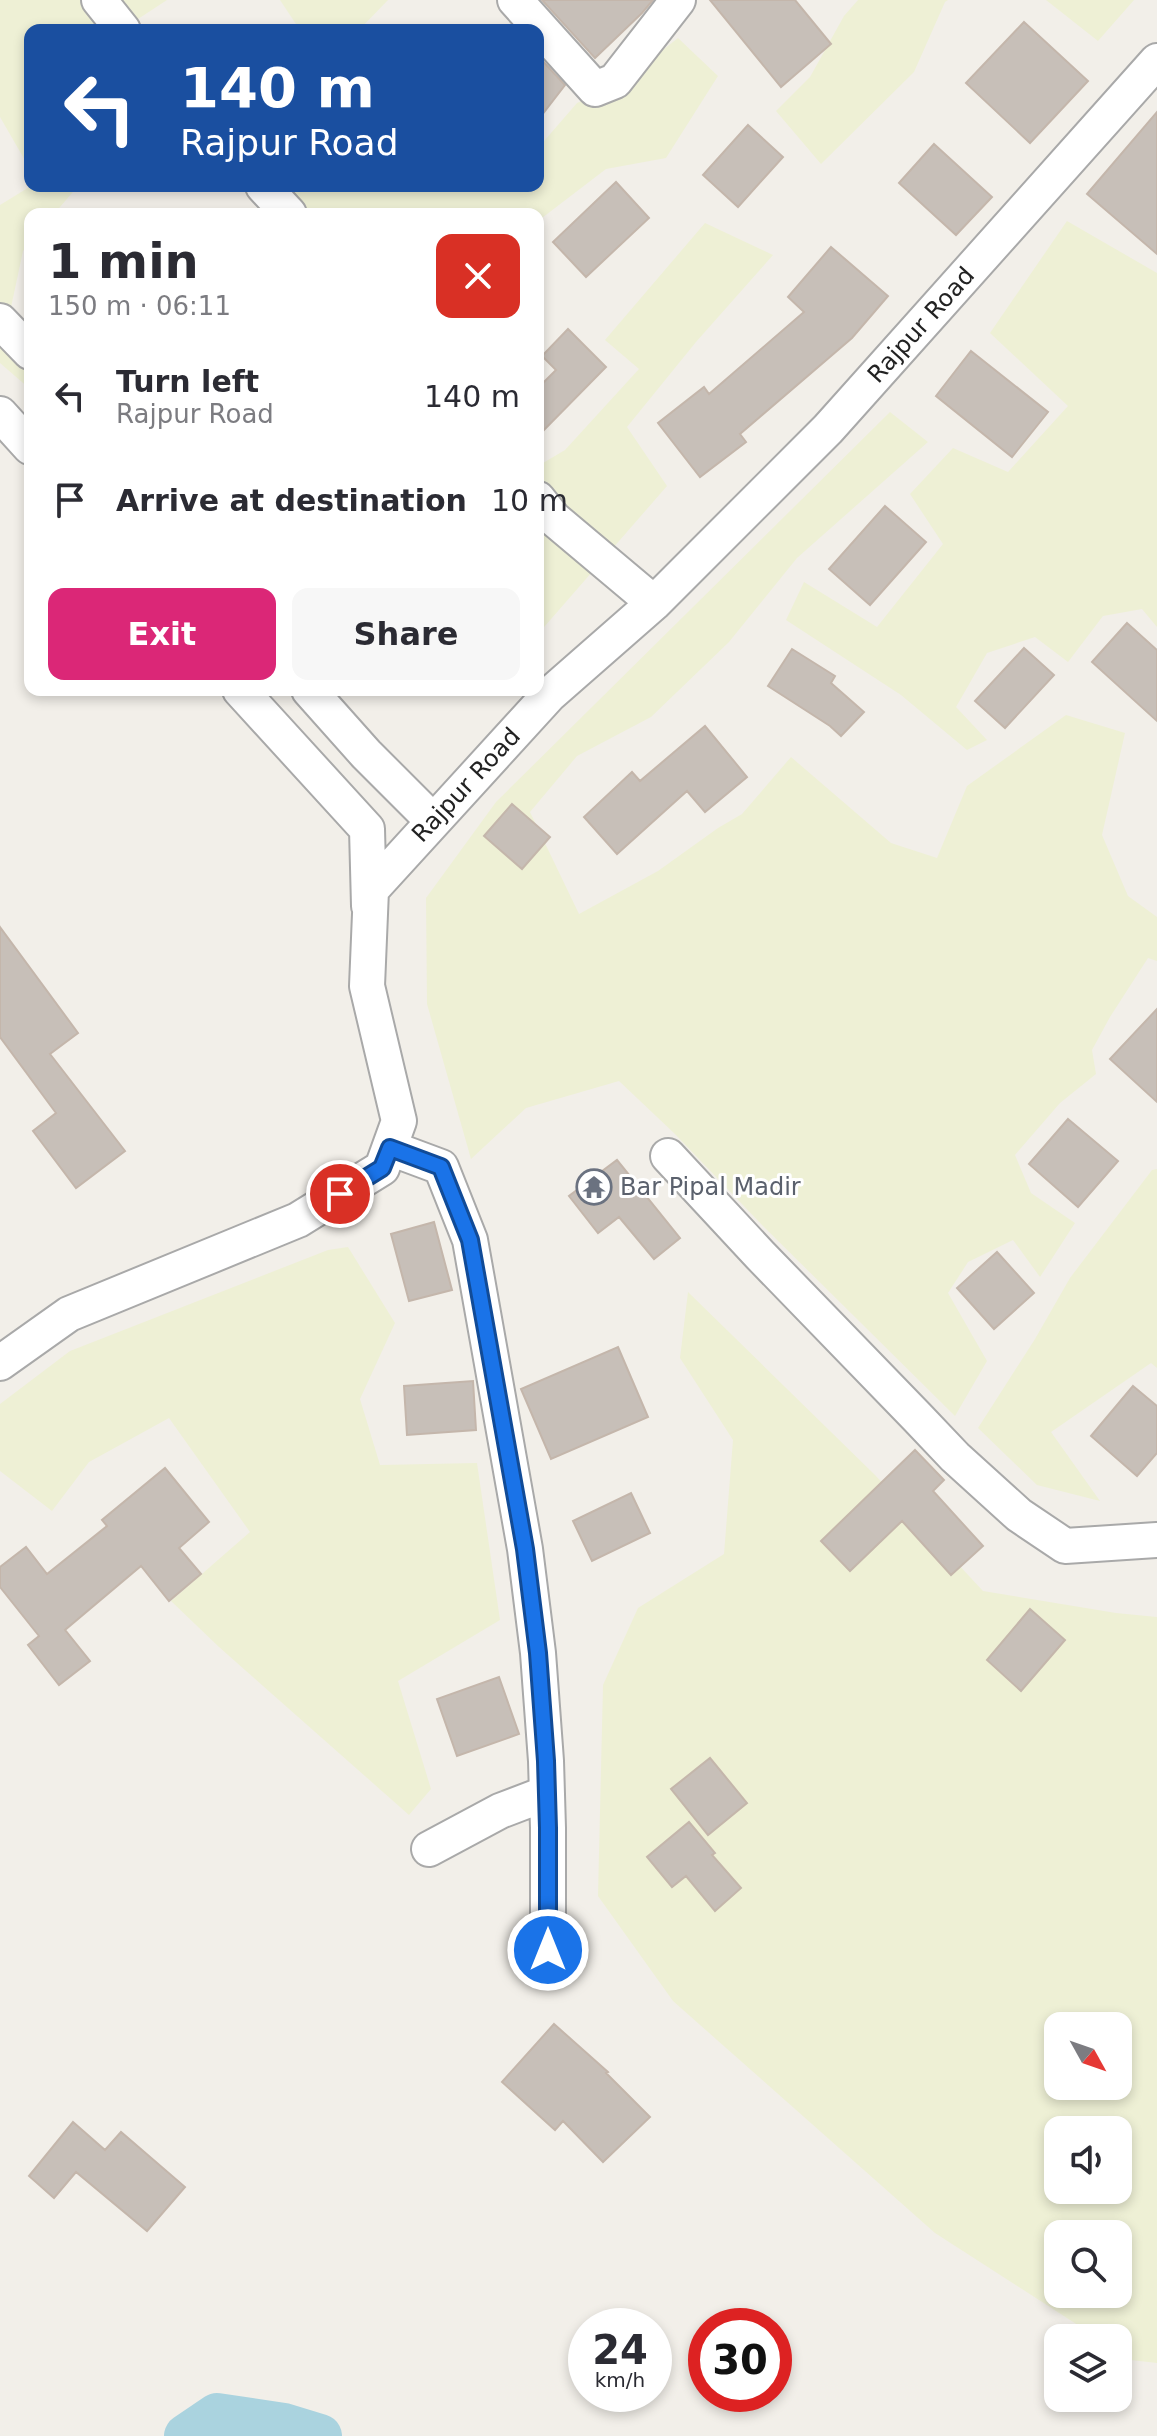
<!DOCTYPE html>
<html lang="en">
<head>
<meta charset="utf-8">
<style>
	:root { --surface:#fff; --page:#f7f7f7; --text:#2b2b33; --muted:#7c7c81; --accent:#db2777 }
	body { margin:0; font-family:"DejaVu Sans",sans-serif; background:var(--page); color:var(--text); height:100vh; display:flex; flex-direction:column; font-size:30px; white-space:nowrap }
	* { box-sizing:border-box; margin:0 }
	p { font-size:26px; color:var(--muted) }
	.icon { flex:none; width:44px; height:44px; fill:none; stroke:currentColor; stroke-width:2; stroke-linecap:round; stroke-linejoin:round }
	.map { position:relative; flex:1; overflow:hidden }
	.sheet { position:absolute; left:24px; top:208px; width:520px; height:488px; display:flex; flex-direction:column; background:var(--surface); border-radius:16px; box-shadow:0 4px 12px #0003 }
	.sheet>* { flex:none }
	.top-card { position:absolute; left:24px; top:24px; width:520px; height:168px; border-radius:16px; box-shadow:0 4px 12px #0003; background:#1a4fa0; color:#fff; overflow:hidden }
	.needle { width:52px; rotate:130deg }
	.fabs { position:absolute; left:1044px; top:2012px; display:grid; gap:16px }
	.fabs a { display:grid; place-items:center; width:88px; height:88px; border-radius:16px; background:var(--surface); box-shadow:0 4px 12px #0003; font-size:40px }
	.speed { position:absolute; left:568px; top:2308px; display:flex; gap:16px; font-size:40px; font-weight:700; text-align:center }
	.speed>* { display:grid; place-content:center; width:104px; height:104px; border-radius:50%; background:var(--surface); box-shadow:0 4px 12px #0003; line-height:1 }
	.speed small { font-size:20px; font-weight:400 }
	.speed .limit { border:12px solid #d22; background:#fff; color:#111 }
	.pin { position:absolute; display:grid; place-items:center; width:68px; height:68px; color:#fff; margin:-34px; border:4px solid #fff; border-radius:50%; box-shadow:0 2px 8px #0007 }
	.me { position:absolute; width:88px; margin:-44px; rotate:0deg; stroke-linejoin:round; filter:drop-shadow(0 0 6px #0008) }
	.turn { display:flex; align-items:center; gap:28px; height:168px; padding:0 24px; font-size:36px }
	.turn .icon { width:104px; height:104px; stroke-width:2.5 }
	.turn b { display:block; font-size:56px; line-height:68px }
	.round { display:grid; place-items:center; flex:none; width:84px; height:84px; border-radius:16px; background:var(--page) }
	.headline { display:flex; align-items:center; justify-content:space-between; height:136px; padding:0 24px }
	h1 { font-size:48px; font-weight:700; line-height:60px }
	.action { display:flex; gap:16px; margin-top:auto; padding:16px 24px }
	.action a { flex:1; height:92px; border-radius:16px; background:var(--accent); color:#fff; font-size:32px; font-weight:700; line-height:92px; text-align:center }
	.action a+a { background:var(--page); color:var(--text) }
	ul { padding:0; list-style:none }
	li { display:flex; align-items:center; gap:24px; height:104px; padding:0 24px }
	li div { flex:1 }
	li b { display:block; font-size:30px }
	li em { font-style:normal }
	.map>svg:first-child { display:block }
	.farmland { fill:#eef0d5; fill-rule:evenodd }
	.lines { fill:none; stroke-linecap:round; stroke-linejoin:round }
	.canal { stroke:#aad3df; stroke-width:44 }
	.building { fill:#c7bfb8; stroke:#c4b6ab; stroke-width:2 }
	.minor-casing { stroke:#a9a9a9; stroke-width:38 }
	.minor { stroke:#fff; stroke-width:34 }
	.route-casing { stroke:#114b97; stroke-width:20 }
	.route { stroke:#1a73e8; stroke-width:14 }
	.labels { text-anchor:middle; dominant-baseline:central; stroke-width:6; stroke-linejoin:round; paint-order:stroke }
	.street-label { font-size:24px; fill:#222; stroke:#fff }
	.worship-label { font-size:24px; fill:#5b616d; stroke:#fff; text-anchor:start }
</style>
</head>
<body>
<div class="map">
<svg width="1157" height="2436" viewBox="0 0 1157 2436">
	<rect width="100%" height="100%" fill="#f2efe9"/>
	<path class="farmland" d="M 0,0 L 167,0 L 138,19 L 128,30 L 30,30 L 30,169 L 0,117 Z
		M 280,0 L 388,0 L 359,30 L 300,30 Z
		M 858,0 L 948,0 L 945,2 L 914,72 L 821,164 L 776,111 L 810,77 L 844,16 Z
		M 1046,0 L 1134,0 L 1098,41 Z
		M 678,38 L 718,76 L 666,158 L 606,169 L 538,221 L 538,214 L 443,214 L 437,211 L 431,214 L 271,214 L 275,186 L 479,186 L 500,192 L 506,186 L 538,186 L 538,148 L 577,103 L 621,83 Z
		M 31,186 L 78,186 L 54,214 L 30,214 L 30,243 L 23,251 L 10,312 L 30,347 L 30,389 L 0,363 L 0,205 Z
		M 1067,221 L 1157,273 L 1157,627 L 1142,609 L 1103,616 L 1068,662 L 1035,637 L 987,653 L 956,707 L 987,740 L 967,750 L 901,695 L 786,620 L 804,582 L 877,627 L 943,544 L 910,494 L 953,448 L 1008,472 L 1068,406 L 990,333 Z
		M 705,223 L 773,255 L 696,342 L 627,427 L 667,486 L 538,634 L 538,466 L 565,450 L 639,369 L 605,340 Z
		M 890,412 L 928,442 L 797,558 L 729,642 L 651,717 L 577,756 L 530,812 L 579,914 L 658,871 L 718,828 L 742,814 L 791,757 L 891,843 L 937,858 L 967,786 L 1066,715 L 1125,733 L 1102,835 L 1128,896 L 1157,917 L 1157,961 L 1148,958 L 1110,1017 L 1092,1050 L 1096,1074 L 1060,1103 L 1015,1155 L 1031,1193 L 1075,1223 L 1040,1277 L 1013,1240 L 968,1262 L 948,1293 L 987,1361 L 955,1416 L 762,1225 L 675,1134 L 619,1081 L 526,1108 L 471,1159 L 427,1004 L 426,898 L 496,802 Z
		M 1157,1169 L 1157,1368 L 1151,1363 L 1051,1432 L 1100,1501 L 1037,1485 L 978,1428 L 1035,1339 L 1070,1278 L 1152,1170 Z
		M 348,1247 L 395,1323 L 360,1399 L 380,1465 L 477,1463 L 500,1620 L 398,1681 L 431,1789 L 409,1815 L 219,1647 L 171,1601 L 250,1532 L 169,1418 L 89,1462 L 52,1511 L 0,1471 L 0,1404 L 70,1351 L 328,1250 Z
		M 688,1292 L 875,1475 L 983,1591 L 1116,1613 L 1157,1617 L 1157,2363 L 1131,2360 L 1118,2351 L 1118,2338 L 1098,2338 L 935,2233 L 673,2001 L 598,1896 L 603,1685 L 638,1608 L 724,1554 L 733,1440 L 680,1358 ZM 1058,2026 L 1118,2026 L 1118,2086 L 1058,2086 ZM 1058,2130 L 1118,2130 L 1118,2190 L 1058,2190 ZM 1058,2234 L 1118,2234 L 1118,2294 L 1058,2294 Z"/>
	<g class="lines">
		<path class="canal" d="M 186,2436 L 217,2415 L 284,2425 L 320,2436"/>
	</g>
	<path class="building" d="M 542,0 L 653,0 L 642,13 L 595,58 Z
		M 710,0 L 795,0 L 831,44 L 781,87 Z
		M 1024,22 L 1088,81 L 1030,143 L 966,83 Z
		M 538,56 L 565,85 L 538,120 Z
		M 1157,112 L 1157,254 L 1087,194 Z
		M 748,125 L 783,157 L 738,207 L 703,175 Z
		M 934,144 L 992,197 L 956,235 L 899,183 Z
		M 616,182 L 649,218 L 586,277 L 553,242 Z
		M 831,247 L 888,296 L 852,338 L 740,434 L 746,442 L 700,477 L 658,423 L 704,387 L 709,394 L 804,312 L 788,297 Z
		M 568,329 L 606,367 L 538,436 L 538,388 L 556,370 L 542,356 Z
		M 971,351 L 1048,412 L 1012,457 L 936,396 Z
		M 885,506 L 926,542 L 870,605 L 829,569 Z
		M 1127,623 L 1157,650 L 1157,721 L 1092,662 Z
		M 1024,648 L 1054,675 L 1005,728 L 975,701 Z
		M 792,649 L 835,676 L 831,683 L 864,712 L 841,736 L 830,726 L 768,686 Z
		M 705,726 L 747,777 L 705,812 L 687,791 L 617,854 L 584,817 L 632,772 L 640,781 Z
		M 512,804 L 550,837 L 522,869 L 484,836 Z
		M 0,927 L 78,1033 L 50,1054 L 125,1151 L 76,1188 L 33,1131 L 56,1113 L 0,1037 Z
		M 1157,1009 L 1157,1102 L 1110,1059 Z
		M 1068,1119 L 1118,1161 L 1078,1207 L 1029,1164 Z
		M 617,1160 L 680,1238 L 654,1259 L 619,1217 L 598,1233 L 569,1196 Z
		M 434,1222 L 452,1290 L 409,1301 L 391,1234 Z
		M 997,1252 L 1034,1293 L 994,1329 L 957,1288 Z
		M 618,1347 L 648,1417 L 551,1459 L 521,1389 Z
		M 473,1381 L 476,1430 L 407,1435 L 404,1386 Z
		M 1133,1386 L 1157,1406 L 1157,1453 L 1137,1476 L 1091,1436 Z
		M 915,1450 L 944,1480 L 933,1491 L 983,1546 L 951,1575 L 902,1521 L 850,1571 L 821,1541 Z
		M 165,1468 L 209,1522 L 179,1548 L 201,1574 L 169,1601 L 141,1566 L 65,1630 L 90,1661 L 59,1685 L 28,1645 L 39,1636 L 0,1587 L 0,1567 L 26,1547 L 47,1574 L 107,1526 L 102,1520 Z
		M 631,1493 L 650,1533 L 592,1561 L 573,1521 Z
		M 1030,1609 L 1065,1640 L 1021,1691 L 987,1660 Z
		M 499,1677 L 519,1734 L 457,1756 L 437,1699 Z
		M 710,1758 L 747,1803 L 708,1835 L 671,1789 Z
		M 689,1822 L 715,1853 L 712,1855 L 741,1888 L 715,1911 L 686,1876 L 672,1887 L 647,1857 Z
		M 554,2024 L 608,2072 L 606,2073 L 650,2117 L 603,2162 L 563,2121 L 555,2130 L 502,2082 Z
		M 73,2122 L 105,2150 L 121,2132 L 185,2187 L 147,2231 L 76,2172 L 54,2198 L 29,2176 Z"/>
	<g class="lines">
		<defs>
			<path id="minor" d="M 99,0 L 123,30
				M 515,0 L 595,89 L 615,81 L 678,0
				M 263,186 L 289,214
				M 0,321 L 30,352
				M 0,414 L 30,447
				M 538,499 L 554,519 L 654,603
				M 240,690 L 367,829 L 369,906
				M 309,690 L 366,754 L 433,821
				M 390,1148 L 441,1167 L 470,1240 L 525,1549 L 538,1653 L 546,1761 L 548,1828 L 548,1950
				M 668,1156 L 760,1255 L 917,1417 L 955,1457 L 1019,1515 L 1065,1546 L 1157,1540
				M 0,1363 L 69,1314 L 298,1220 L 382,1168 L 399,1121 L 367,986 L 371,890 L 549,695 L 654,603 L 828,429 L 1157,61
				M 429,1849 L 500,1811 L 547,1793"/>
		</defs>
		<use href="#minor" class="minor-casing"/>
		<use href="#minor" class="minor"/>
	</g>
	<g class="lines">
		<defs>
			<path id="route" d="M 340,1194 L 382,1168 L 390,1148 L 441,1167 L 470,1240 L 525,1549 L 538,1653 L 546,1761 L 548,1828 L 548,1950"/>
		</defs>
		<use href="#route" class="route-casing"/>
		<use href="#route" class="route"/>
	</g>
	<defs>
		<symbol id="temple-ring" viewBox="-11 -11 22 22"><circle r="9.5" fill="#fff" stroke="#6b7280" stroke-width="1.5"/><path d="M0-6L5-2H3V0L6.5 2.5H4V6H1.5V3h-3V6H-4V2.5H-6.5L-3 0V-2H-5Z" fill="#6b7280"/></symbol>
	</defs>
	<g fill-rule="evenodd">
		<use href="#temple-ring" x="574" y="1167" width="40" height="40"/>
	</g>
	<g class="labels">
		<g class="street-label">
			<text transform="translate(921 325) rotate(-48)">Rajpur Road</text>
			<text transform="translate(466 785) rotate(-47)">Rajpur Road</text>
		</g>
		<g class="worship-label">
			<text x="620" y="1187">Bar Pipal Madir</text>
		</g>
	</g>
</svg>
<div class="fabs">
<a><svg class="needle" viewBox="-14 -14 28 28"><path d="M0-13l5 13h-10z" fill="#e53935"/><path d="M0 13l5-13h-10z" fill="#7c7c81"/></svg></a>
<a><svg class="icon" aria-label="sound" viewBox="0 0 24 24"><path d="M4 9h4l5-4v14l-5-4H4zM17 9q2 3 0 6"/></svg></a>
<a><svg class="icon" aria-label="search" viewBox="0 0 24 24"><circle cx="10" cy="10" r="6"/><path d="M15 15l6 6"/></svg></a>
<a><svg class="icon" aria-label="layers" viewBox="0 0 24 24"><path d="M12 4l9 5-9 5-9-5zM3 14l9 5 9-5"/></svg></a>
</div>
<div class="speed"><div>24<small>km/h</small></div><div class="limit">30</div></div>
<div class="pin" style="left:340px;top:1194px;background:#d93025"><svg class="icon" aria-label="arrive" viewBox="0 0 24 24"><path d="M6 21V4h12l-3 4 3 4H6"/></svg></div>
<svg class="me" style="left:548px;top:1950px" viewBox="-20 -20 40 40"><circle r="17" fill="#1a73e8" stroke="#fff" stroke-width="3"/><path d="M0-11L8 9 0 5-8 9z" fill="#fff"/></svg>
<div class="top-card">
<div class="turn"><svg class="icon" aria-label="left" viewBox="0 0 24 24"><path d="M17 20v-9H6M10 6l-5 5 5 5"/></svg><div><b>140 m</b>Rajpur Road</div></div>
</div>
<section class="sheet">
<div class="headline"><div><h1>1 min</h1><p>150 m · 06:11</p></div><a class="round" style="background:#d93025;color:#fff"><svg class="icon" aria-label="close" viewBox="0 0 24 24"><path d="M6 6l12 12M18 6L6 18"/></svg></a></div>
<ul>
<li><svg class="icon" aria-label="left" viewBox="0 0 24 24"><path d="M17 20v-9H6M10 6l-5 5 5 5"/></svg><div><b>Turn left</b><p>Rajpur Road</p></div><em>140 m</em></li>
<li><svg class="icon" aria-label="arrive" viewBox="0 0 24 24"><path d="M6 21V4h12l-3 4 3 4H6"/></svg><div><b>Arrive at destination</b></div><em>10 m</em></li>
</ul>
<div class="action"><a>Exit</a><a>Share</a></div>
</section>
</div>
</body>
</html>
